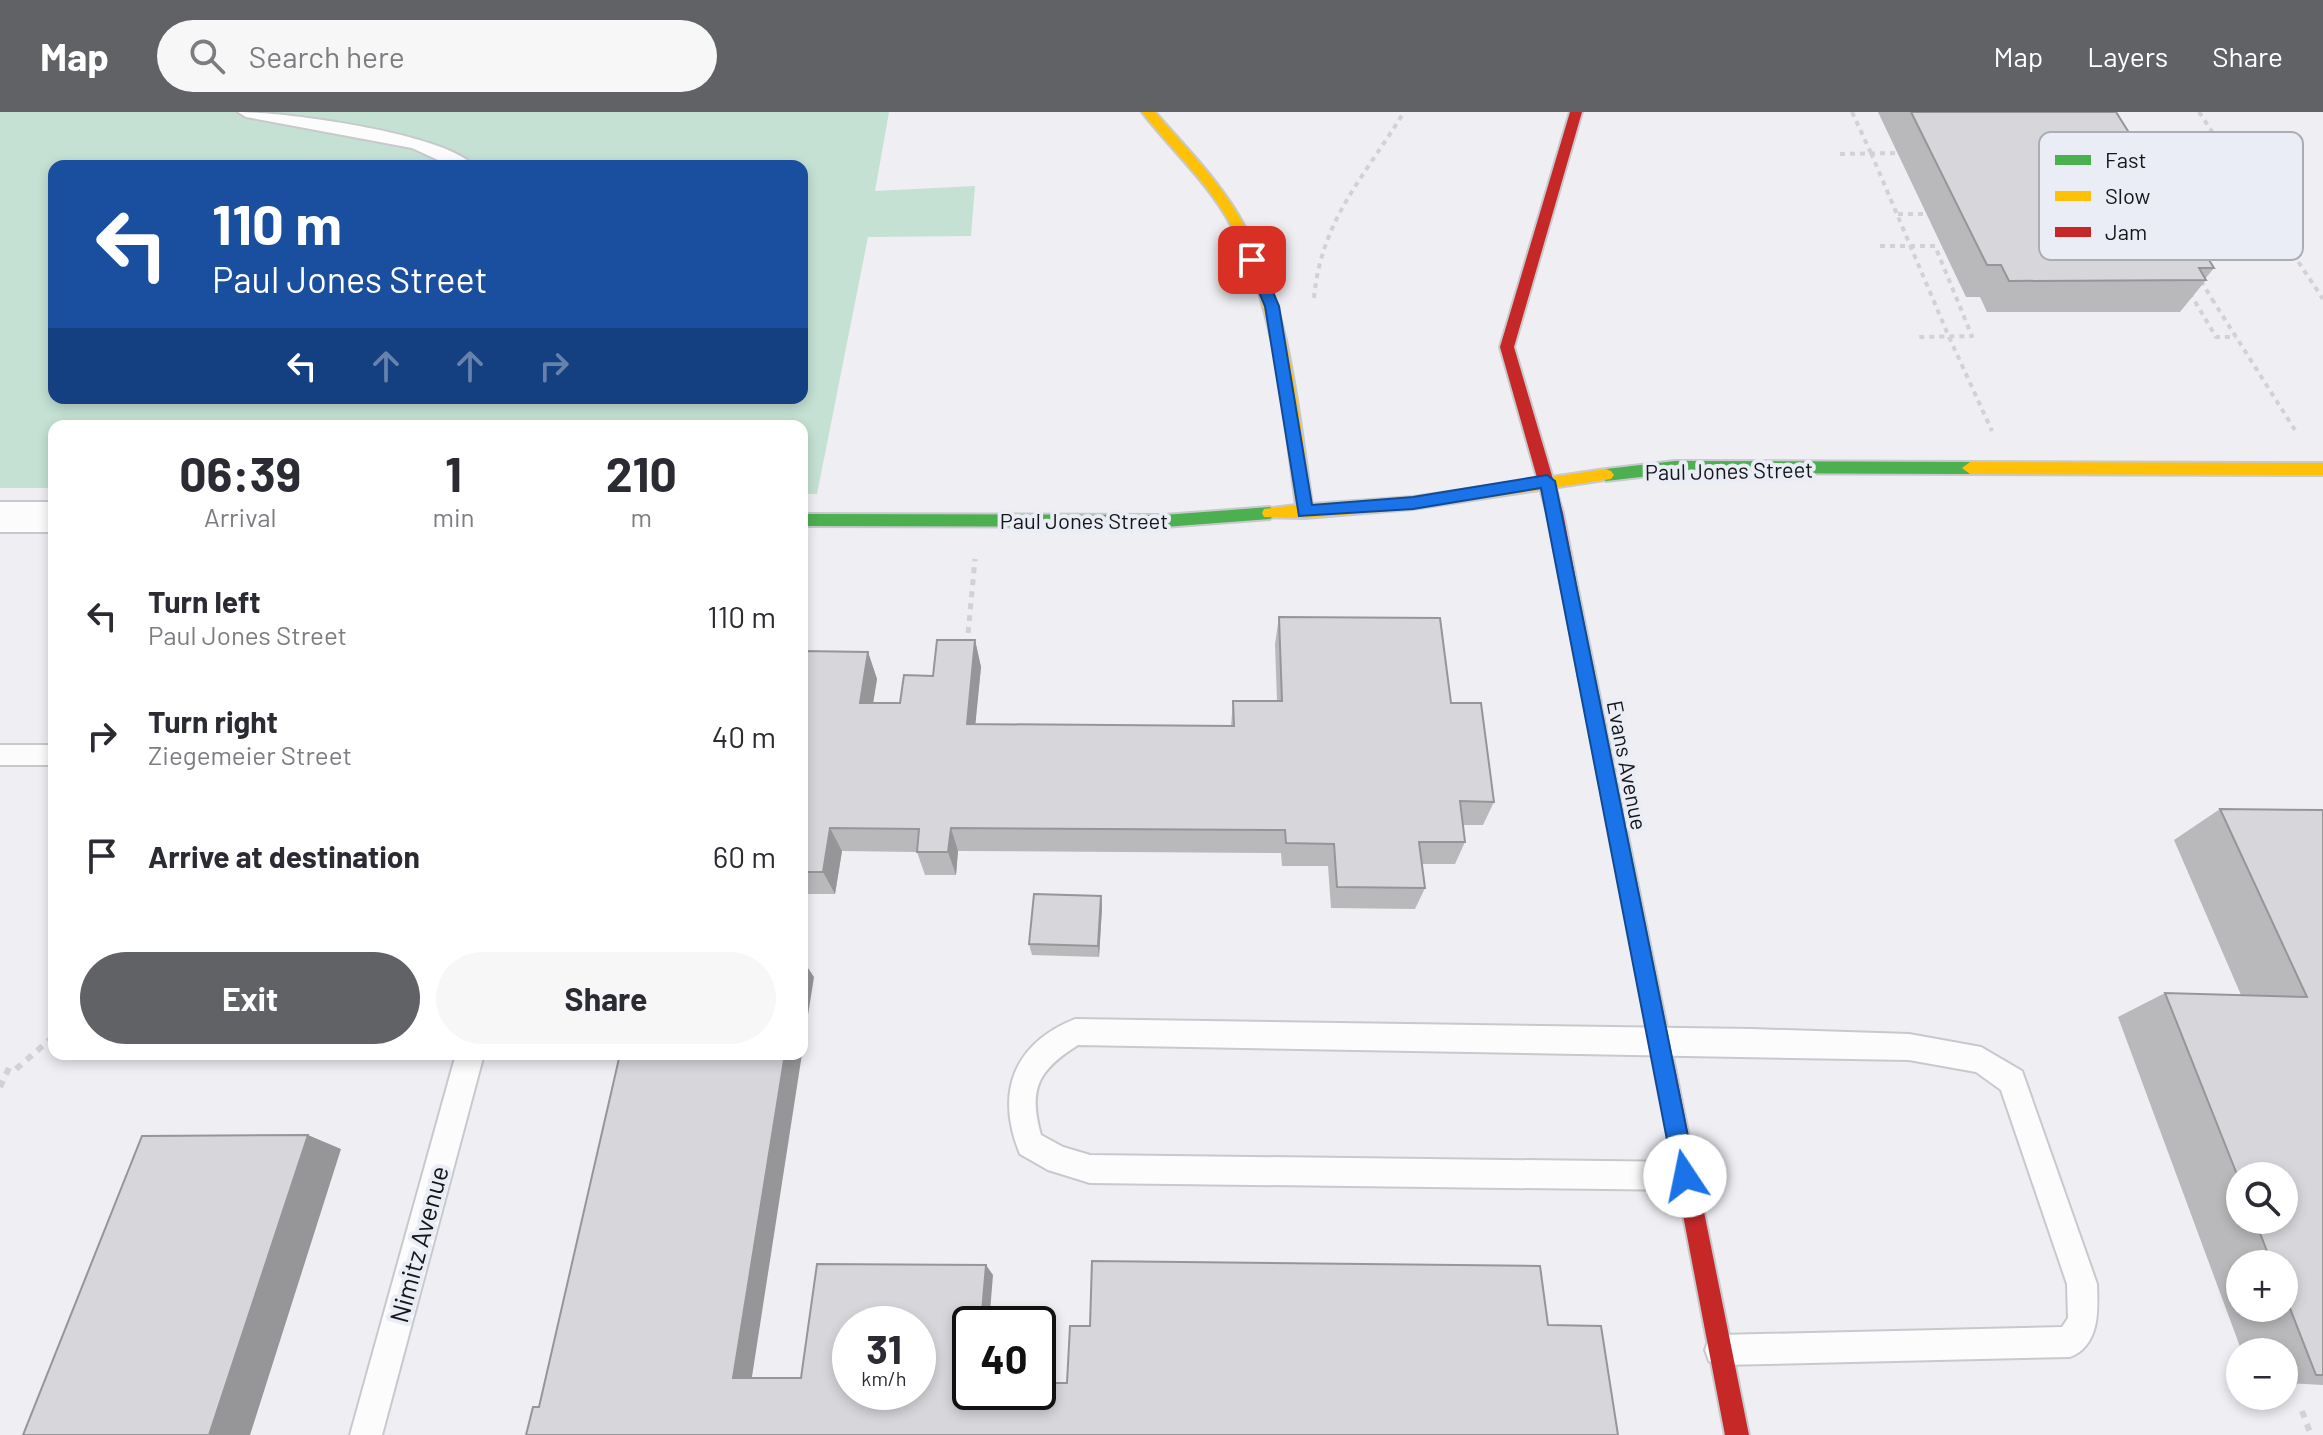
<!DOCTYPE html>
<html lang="en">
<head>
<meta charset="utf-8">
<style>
	:root { --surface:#fff; --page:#f7f7f7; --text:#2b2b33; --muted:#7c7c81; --accent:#616265 }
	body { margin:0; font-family:Barlow,sans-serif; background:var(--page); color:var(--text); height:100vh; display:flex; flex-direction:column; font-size:30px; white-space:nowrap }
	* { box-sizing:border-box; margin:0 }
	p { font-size:26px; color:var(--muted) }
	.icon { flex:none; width:44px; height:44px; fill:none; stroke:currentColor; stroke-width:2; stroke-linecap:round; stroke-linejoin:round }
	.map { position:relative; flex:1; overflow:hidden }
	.panel { position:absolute; left:48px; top:308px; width:760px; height:640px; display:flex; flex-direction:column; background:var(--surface); border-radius:16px; box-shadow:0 4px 12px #0003 }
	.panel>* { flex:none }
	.banner { position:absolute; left:48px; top:48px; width:760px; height:244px; border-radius:16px; box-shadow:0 4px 12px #0003; background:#1a4fa0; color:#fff; overflow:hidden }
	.controls { position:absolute; left:2226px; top:1050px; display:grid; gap:16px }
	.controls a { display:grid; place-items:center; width:72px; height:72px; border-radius:50%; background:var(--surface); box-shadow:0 4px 12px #0003; font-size:40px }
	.speed { position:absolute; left:832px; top:1194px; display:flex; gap:16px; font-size:40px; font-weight:700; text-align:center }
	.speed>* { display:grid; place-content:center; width:104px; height:104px; border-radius:50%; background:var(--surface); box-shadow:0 4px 12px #0003; line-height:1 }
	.speed small { font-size:20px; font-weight:400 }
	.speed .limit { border:4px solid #111; border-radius:12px; background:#fff; color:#111 }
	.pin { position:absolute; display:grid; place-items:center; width:68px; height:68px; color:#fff; margin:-34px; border-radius:16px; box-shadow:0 4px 12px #0006 }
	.me { position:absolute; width:88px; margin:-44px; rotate:349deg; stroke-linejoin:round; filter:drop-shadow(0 0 6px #0008) }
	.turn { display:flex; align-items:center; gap:28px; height:168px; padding:0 32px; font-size:36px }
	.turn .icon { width:104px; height:104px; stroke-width:2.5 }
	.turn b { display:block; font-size:56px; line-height:68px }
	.lanes { display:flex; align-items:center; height:76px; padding:0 32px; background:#0003; justify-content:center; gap:40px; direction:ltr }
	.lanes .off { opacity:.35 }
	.eta { display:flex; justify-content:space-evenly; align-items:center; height:136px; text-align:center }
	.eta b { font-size:48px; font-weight:700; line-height:56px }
	.button { display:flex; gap:16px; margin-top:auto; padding:16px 32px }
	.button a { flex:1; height:92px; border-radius:48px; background:var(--accent); color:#fff; font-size:32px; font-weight:700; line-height:92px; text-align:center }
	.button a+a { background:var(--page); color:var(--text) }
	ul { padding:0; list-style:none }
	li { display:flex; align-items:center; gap:24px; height:120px; padding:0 32px }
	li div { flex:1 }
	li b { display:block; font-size:30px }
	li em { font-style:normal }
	header { display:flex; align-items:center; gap:48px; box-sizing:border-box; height:112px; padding:0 40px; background:var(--accent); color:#fff }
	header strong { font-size:38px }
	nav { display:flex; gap:44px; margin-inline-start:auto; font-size:28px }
	.search { width:560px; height:72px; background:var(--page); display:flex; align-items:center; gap:20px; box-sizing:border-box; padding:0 28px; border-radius:44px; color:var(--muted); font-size:30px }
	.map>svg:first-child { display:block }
	.green { fill:#c4e1d4; fill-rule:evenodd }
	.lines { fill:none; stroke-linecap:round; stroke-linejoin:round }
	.lane-casing { stroke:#c8c9cc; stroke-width:4 }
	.street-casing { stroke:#c8c9cc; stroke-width:4 }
	.fast-casing { stroke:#c8c9cc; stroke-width:4 }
	.slow-casing { stroke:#c8c9cc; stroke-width:4 }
	.jam-casing { stroke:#c8c9cc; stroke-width:4 }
	.path-far2 { stroke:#d2d2d4; stroke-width:4; stroke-dasharray:5 5; stroke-linecap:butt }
	.path-far1 { stroke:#d2d2d4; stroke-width:5; stroke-dasharray:6 6; stroke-linecap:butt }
	.path { stroke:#d2d2d4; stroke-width:6; stroke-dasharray:7 7; stroke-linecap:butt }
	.lane { fill:#fcfcfd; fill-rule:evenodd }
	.street { fill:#fcfcfd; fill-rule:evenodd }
	.fast { fill:#4caf50; fill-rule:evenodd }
	.slow { fill:#ffc107; fill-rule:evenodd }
	.jam { fill:#c62828; fill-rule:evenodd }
	.path-bridge { stroke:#d2d2d4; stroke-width:4; stroke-dasharray:5 5; stroke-linecap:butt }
	.wall { fill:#b9b9bc; fill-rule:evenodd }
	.shaded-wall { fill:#969699 }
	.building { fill:#d7d7db; stroke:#969699; stroke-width:2; fill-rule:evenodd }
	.route { fill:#1a73e8; stroke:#114b97; stroke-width:2 }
	.labels { text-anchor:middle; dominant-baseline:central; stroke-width:8; stroke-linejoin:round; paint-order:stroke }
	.street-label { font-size:22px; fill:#151619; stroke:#ebedf6 }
	.near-street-label { font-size:26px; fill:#151619; stroke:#ebedf6 }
	.key { fill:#ebedf6; stroke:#abacb4; stroke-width:2 }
	.key-label { font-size:22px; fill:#151619 }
</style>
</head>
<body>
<header>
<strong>Map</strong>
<div class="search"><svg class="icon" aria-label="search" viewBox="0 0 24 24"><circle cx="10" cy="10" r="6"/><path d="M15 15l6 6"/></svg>Search here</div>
<nav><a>Map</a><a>Layers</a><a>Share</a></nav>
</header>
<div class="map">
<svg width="2323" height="1323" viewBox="0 0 2323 1323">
	<rect width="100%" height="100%" fill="#eeeef3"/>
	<path class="green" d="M 0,0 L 889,0 L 875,79 L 975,74 L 971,124 L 868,125 L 817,382 L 802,382 L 802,314 L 54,314 L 54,376 L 0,376 ZM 54,54 L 802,54 L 802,286 L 54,286 Z"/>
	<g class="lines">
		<defs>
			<path id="lane" d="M 238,0 C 284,0 444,21 474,54 L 451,54 L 412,36 L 246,5 Z
				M 0,633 L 54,633 L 54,653 L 0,653 Z
				M 1075,907 L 1752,917 L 1909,922 L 1981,935 L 2022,959 L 2097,1172 C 2098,1199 2100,1233 2070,1245 L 1720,1253 L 1709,1249 L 1705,1238 L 1709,1227 L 1720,1223 L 2062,1215 L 2068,1206 L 2067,1172 L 2001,978 L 1976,960 L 1909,948 L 1078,933 C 1038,958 1028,977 1041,1023 L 1063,1035 L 1090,1043 L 1685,1050 L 1695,1054 L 1699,1064 L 1695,1074 L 1685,1078 L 1090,1071 L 1048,1058 L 1020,1042 C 995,981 1013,932 1075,907 Z
				M 456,942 L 484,942 L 382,1323 L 350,1323 Z"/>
			<path id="street" d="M 0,390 L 54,390 L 54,420 L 0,420 Z"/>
			<path id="fast" d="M 1675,349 L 1970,350 L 1978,356 L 1970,362 L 1675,361 L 1606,369 L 1598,363 L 1606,357 Z
				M 1270,395 L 1278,401 L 1270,407 L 1164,415 L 802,414 L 802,402 L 1164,403 Z
				M 1568,462 L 1576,468 L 1675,956 L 1672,963 L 1665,966 L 1658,963 L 1655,956 L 1560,468 Z"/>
			<path id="slow" d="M 1142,0 L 1155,0 C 1187,37 1222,71 1245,115 C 1291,199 1298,299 1312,392 L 1413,385 L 1606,357 L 1611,359 L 1614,363 L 1611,367 L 1413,397 L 1305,406 L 1264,405 L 1262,401 L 1264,397 L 1296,393 C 1283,300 1277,200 1232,115 C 1209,71 1172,39 1142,0 Z
				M 1970,350 L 2323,351 L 2323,363 L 1970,362 L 1962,356 Z"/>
			<path id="jam" d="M 1570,0 L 1582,0 L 1514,235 L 1563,401 L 1576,468 L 1568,474 L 1560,468 L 1547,401 L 1500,235 Z
				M 1665,946 L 1672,949 L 1675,956 L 1749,1323 L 1725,1323 L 1655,956 L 1658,949 Z"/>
		</defs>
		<use href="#lane" class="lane-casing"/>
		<use href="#street" class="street-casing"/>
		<use href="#fast" class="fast-casing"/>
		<use href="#slow" class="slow-casing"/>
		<use href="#jam" class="jam-casing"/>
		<path class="path-far2" d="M 1852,0 L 1871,41
			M 2199,0 L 2323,187
			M 2127,23 L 2247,23
			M 1840,42 L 1898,41
			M 1898,102 L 1927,102
			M 2184,118 L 2265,49
			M 1880,134 L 1935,134 L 1972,224 L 1918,225
			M 2190,181 L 2216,225 L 2236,225
			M 1314,186 C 1321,108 1365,64 1404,0
			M 2212,187 L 2295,318
			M 1949,225 L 1992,319"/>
		<path class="path-far1" d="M 967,533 L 975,447"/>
		<path class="path" d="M 16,957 L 54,924
			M 0,975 L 9,956
			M 2302,1299 L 2311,1323"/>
		<use href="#lane" class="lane"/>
		<use href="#street" class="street"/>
		<use href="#fast" class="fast"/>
		<use href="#slow" class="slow"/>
		<use href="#jam" class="jam"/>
		<path class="path-bridge" d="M 1871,41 L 1949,225
			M 2201,169 L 2212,187"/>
	</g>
	<path class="wall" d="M 1878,0 L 2116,0 L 2214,156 L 2205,167 L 2206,168 L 2180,200 L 1987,200 L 1980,185 L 1966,185 Z
		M 1279,505 L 1451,591 L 1494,690 L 1483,713 L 1463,713 L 1465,730 L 1455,752 L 1422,752 L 1425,776 L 1415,797 L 1331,796 L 1328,754 L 1282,754 L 1281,741 L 958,739 L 956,763 L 925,763 L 917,740 L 842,739 L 835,782 L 802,782 L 802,539 L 868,540 L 877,567 L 873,591 L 900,591 L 975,528 L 981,555 L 975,612 L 1231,614 L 1233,589 L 1277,589 L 1275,532 Z
		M 2220,697 L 2323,698 L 2323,1273 L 2284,1271 L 2284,1240 L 2242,1240 L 2118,905 L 2165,881 L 2241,883 L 2174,728 ZM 2240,1064 L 2284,1108 L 2240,1108 ZM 2240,1152 L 2284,1152 L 2284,1196 L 2240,1196 Z
		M 1101,784 L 1102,796 L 1099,845 L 1032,843 L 1029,832 Z"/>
	<path class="shaded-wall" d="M 975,528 L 981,555 L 973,637 L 967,612 Z
		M 868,540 L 877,567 L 869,616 L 860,591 Z
		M 830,716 L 842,739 L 835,782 L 823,760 Z
		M 951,716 L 958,739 L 956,763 L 948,740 Z
		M 1101,784 L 1102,796 L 1099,845 L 1098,834 Z
		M 802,847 L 814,865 L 802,941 Z
		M 785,942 L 802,942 L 751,1271 L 733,1266 Z
		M 308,1023 L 341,1037 L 250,1323 L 209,1323 Z
		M 986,1153 L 993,1163 L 989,1212 L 981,1212 Z"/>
	<path class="building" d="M 1911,0 L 2116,0 L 2214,156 L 2199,156 L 2206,168 L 2009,169 L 2001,153 L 1987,153 Z
		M 1279,505 L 1440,506 L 1451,591 L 1481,591 L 1494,690 L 1460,689 L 1465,730 L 1419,730 L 1425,776 L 1337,775 L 1334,732 L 1286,731 L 1285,718 L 951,716 L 948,740 L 917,740 L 919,717 L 830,716 L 823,760 L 802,760 L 802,539 L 868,540 L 860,591 L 900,591 L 904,563 L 933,564 L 937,528 L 975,528 L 967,612 L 1234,614 L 1233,589 L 1282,589 Z
		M 2220,697 L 2323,698 L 2323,1263 L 2316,1263 L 2284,1181 L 2284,1152 L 2272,1152 L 2255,1108 L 2284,1108 L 2284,1064 L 2240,1064 L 2240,1070 L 2165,881 L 2307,885 Z
		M 1034,782 L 1101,784 L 1098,834 L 1029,832 Z
		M 620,942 L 785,942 L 733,1266 L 801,1266 L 817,1152 L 986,1153 L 981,1212 L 970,1212 L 970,1280 L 1038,1280 L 1038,1271 L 1067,1271 L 1070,1214 L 1090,1214 L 1092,1149 L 1540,1154 L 1548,1213 L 1601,1214 L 1618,1323 L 526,1323 L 533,1295 L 539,1295 ZM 850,1212 L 918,1212 L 918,1280 L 850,1280 Z
		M 308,1023 L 209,1323 L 23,1323 L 142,1024 Z"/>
	<path class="route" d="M 1252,143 L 1259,148 L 1279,194 L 1312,393 L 1413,385 L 1547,363 L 1555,369 L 1696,1064 L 1693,1072 L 1685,1075 L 1677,1072 L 1674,1064 L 1541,376 L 1413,397 L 1299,404 L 1265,194 L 1245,148 Z"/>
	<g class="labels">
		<g class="street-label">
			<text transform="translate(1729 358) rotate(-1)">Paul Jones Street</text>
			<text x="1084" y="408">Paul Jones Street</text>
			<text transform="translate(1628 653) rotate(79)">Evans Avenue</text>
		</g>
		<g class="near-street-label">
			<text transform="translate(418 1132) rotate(-75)">Nimitz Avenue</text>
		</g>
	</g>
	<rect x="2039" y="20" width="264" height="128" rx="12" class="key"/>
	<rect x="2055" y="43" width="36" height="10" fill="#4caf50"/>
	<rect x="2055" y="79" width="36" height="10" fill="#ffc107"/>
	<rect x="2055" y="115" width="36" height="10" fill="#c62828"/>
	<g class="key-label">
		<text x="2105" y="56">Fast</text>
		<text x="2105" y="92">Slow</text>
		<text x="2105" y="128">Jam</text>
	</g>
</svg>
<div class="controls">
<a><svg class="icon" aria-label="search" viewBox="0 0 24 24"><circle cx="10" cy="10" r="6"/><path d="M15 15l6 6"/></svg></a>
<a>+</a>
<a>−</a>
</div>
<div class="speed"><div>31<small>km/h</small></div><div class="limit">40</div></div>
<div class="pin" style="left:1252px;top:148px;background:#d93025"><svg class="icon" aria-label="arrive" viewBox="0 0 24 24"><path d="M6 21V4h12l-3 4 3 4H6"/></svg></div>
<svg class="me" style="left:1685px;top:1064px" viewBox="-20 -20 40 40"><circle r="19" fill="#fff"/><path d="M0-13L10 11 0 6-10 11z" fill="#1a73e8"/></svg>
<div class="banner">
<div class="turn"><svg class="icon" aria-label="left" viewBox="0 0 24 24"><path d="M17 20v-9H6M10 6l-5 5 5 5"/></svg><div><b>110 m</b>Paul Jones Street</div></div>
<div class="lanes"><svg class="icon" aria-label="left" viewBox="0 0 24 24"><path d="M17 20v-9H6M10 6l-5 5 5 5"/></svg><svg class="icon off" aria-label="ahead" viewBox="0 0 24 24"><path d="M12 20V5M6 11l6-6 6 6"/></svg><svg class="icon off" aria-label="ahead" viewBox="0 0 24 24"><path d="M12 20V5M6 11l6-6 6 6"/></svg><svg class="icon off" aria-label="right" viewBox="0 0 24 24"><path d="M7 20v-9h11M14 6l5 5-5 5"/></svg></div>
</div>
<section class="panel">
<div class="eta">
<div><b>06:39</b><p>Arrival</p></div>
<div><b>1</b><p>min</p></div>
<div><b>210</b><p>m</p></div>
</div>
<ul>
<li><svg class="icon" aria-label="left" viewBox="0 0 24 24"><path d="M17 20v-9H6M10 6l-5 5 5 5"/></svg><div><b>Turn left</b><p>Paul Jones Street</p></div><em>110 m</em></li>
<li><svg class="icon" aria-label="right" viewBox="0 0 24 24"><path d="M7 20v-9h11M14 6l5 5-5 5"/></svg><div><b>Turn right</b><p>Ziegemeier Street</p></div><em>40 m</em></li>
<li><svg class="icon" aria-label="arrive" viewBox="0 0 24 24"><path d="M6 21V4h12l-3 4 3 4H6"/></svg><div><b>Arrive at destination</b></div><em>60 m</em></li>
</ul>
<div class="button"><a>Exit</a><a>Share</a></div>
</section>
</div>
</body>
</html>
